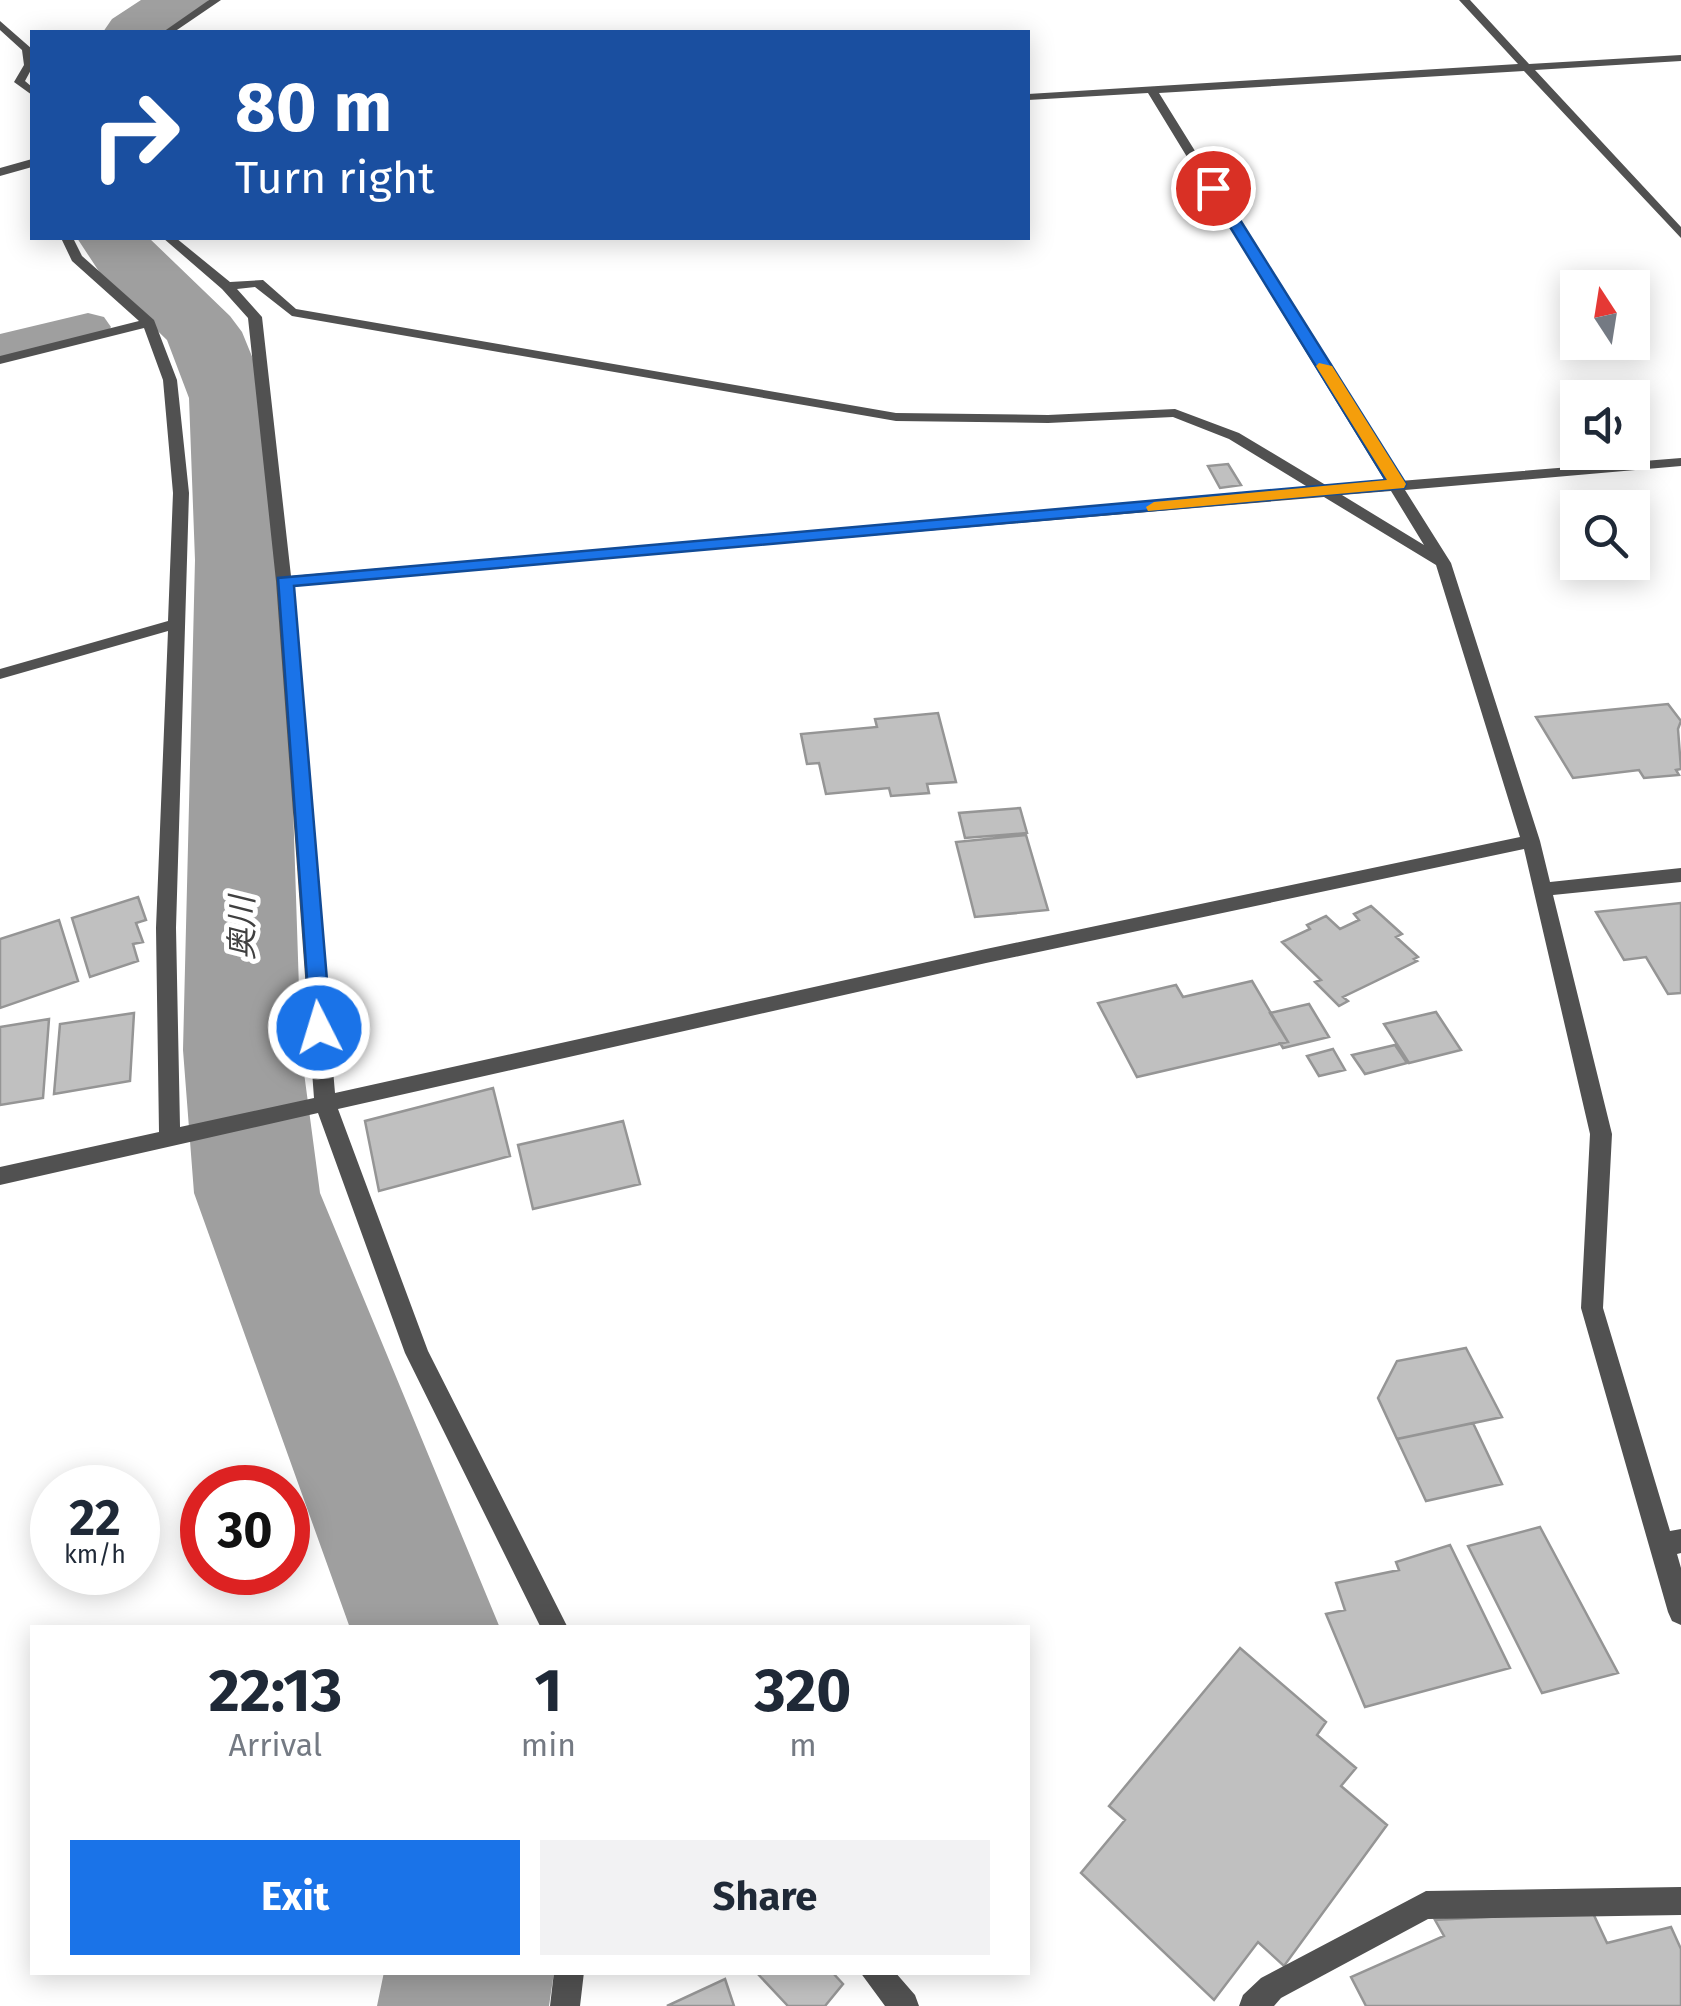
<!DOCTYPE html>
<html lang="en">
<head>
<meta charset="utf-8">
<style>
	:root { --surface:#fff; --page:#f2f2f3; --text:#1f2937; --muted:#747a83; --accent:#1a73e8 }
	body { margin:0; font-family:"Fira Sans","Noto Sans JP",sans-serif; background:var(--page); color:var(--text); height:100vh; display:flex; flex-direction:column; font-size:38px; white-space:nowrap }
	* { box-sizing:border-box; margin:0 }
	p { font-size:32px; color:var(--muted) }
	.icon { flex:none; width:55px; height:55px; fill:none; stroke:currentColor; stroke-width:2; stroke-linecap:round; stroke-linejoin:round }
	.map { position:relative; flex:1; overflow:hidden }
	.details { position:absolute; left:30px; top:1625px; width:1000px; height:350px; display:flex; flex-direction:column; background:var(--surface); border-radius:0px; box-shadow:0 5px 25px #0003 }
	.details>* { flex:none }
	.guide { position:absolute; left:30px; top:30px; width:1000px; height:210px; border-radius:0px; box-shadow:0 5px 25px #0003; background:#1a4fa0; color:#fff; overflow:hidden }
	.needle { width:65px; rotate:348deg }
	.tools { position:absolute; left:1560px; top:270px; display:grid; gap:20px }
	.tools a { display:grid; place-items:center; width:90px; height:90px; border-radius:0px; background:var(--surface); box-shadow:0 5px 25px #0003; font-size:50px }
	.speed { position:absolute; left:30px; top:1465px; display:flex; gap:20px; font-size:50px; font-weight:700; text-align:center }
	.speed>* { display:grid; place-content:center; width:130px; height:130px; border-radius:50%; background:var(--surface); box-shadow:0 5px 25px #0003; line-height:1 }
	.speed small { font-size:25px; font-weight:400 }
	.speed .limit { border:15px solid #d22; background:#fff; color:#111 }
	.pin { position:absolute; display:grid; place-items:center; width:85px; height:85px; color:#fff; margin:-42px; border:5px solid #fff; border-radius:50%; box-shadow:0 2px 10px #0007 }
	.me { position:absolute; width:110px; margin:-55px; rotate:355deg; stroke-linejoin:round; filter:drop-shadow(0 0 8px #0008) }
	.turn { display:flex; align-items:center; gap:35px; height:210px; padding:0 40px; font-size:45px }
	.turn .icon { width:130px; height:130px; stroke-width:2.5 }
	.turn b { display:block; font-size:70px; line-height:85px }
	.eta { display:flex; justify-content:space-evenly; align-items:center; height:170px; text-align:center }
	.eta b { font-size:60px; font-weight:700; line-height:70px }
	.action { display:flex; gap:20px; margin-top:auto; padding:20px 40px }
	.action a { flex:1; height:115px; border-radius:0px; background:var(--accent); color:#fff; font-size:40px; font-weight:700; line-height:115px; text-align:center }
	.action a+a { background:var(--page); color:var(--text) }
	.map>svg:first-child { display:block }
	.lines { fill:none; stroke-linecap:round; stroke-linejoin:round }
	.canal { fill:#9f9f9f; fill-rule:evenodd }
	.river { fill:#9f9f9f; fill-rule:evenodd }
	.building { fill:#c0c0c0; stroke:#959595; stroke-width:2.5 }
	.minor { fill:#515151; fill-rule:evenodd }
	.route { fill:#1a73e8; stroke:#114b97; stroke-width:2.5 }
	.slow { fill:#f59e0b }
	.labels { text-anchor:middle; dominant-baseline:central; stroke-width:10; stroke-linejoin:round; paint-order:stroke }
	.water-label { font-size:32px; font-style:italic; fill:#404040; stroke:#fff }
</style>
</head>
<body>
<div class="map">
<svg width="1681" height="2006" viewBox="0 0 1681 2006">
	<rect width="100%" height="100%" fill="#fff"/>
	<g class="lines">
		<path class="canal" d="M 88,313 L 104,317 L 111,327 L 104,337 L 0,362 L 0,334 Z"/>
		<path class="river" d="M 141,0 L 209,0 C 181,41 147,32 103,32 L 112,19 Z
			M 77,238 L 149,238 L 230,316 L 242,332 L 269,398 L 285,560 L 301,1050 L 320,1193 L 500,1628 L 350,1628 L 194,1193 L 183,1050 L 195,560 L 189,398 L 167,340 L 104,279 Z
			M 384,1972 L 554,1972 L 549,2006 L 377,2006 Z"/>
	</g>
	<path class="building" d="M 1228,464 L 1241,485 L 1220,488 L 1208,466 Z
		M 1668,704 L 1681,721 L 1678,729 L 1681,769 L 1676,770 L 1679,775 L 1644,778 L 1639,770 L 1573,778 L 1536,717 Z
		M 938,713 L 956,782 L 927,784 L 929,793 L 891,796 L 889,788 L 826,794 L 819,763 L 807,764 L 801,734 L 877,727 L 875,719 Z
		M 1020,808 L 1027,833 L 965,838 L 959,813 Z
		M 1026,835 L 1048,910 L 975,917 L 956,842 Z
		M 138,897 L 146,920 L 136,923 L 143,942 L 133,944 L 138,961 L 90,977 L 72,918 Z
		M 1681,903 L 1681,993 L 1668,994 L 1646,957 L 1624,960 L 1596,912 Z
		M 1371,906 L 1402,934 L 1396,937 L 1418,957 L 1414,959 L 1417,961 L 1343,997 L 1348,1001 L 1339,1006 L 1315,982 L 1321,980 L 1282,942 L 1310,929 L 1307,925 L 1326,916 L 1340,929 L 1359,920 L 1354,914 Z
		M 59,920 L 78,981 L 0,1008 L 0,939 Z
		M 1252,981 L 1288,1042 L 1137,1077 L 1098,1003 L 1176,985 L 1183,997 Z
		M 1309,1004 L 1329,1037 L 1283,1048 L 1280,1043 L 1288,1042 L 1270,1013 Z
		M 1436,1012 L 1461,1050 L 1409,1063 L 1384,1024 Z
		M 134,1013 L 130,1081 L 54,1094 L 60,1024 Z
		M 49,1019 L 43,1098 L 0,1105 L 0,1027 Z
		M 1395,1045 L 1407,1063 L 1365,1074 L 1352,1055 Z
		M 1333,1049 L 1345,1070 L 1319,1076 L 1307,1056 Z
		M 493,1088 L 510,1156 L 379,1191 L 365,1121 Z
		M 623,1121 L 640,1184 L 533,1209 L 518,1145 Z
		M 1466,1348 L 1502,1417 L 1397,1439 L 1378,1398 L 1397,1361 Z
		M 1473,1423 L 1502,1484 L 1426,1501 L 1397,1439 Z
		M 1540,1527 L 1618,1673 L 1542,1693 L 1468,1546 Z
		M 1450,1545 L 1510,1668 L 1365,1707 L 1326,1614 L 1345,1610 L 1336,1583 L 1399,1570 L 1396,1562 Z
		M 1240,1648 L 1326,1722 L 1317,1735 L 1356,1768 L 1341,1786 L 1387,1825 L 1284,1966 L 1258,1942 L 1214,2000 L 1081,1873 L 1125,1820 L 1109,1806 Z
		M 1592,1911 L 1607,1943 L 1671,1927 L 1681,1949 L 1681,2006 L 1366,2006 L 1351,1977 L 1444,1936 L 1435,1920 Z
		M 756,1972 L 832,1972 L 843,1984 L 825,2006 L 788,2006 Z
		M 725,1979 L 734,2006 L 667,2006 Z"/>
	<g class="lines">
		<path class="minor" d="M 209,0 L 221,0 L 174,32 L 163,32 Z
			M 1459,0 L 1470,0 L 1529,64 L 1681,55 L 1681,61 L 1535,70 L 1681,227 L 1681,238 L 1524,71 L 1159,93 L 1400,481 L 1681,458 L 1681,466 L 1405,490 L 1451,563 L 1540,841 L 1550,882 L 1681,868 L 1681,882 L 1553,895 L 1612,1134 L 1603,1308 L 1670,1531 L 1681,1529 L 1681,1553 L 1677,1554 L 1681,1568 L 1681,1625 L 1672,1621 L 1668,1612 L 1581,1308 L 1590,1134 L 1524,849 L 986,963 L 338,1109 L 428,1351 L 568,1628 L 541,1628 L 405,1353 L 318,1113 L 0,1185 L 0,1167 L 159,1132 L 156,928 L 168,631 L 0,679 L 0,669 L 168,621 L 173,493 L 163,380 L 144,328 L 0,364 L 0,356 L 139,321 L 72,261 L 61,238 L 73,238 L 82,256 L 154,320 L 177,380 L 189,493 L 176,928 L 180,1127 L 314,1098 L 276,581 L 248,318 L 222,289 L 163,238 L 176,238 L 230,282 L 263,280 L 296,309 L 896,413 L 1048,415 L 1175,409 L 1239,433 L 1329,487 L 1386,483 L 1148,93 L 1028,100 L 1028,94 L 1518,64 ZM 255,287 L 292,316 L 896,421 L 1048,423 L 1173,417 L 1229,439 L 1311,489 L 291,576 L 262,317 L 237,289 ZM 1391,491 L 1424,545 L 1342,495 ZM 1324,497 L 1436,565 L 1520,837 L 986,949 L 335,1093 L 292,585 Z
			M 0,21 L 32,49 L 32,68 L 25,81 L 32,87 L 32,95 L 14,82 L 24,65 L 22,50 L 0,30 Z
			M 32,159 L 32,167 L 0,176 L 0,168 Z
			M 1681,1887 L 1681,1915 L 1428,1919 L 1281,1998 L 1274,2006 L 1239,2006 L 1243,1995 L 1261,1978 L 1426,1891 Z
			M 554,1972 L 584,1972 L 580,2006 L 550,2006 Z
			M 860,1972 L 895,1972 L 915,1995 L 919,2006 L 885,2006 Z"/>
	</g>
	<path class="route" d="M 1213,184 L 1220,188 L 1406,484 L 1404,488 L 294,586 L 331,1028 L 327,1034 L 311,1034 L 278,578 L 1386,480 L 1206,188 Z"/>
	<path class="slow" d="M 1319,363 L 1332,366 L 1406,484 L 1404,488 L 1148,511 L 1146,507 L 1154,502 L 1387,480 L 1316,366 Z"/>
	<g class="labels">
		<g class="water-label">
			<text transform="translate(242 928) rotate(-90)">奥川</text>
		</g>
	</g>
</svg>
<div class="tools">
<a><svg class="needle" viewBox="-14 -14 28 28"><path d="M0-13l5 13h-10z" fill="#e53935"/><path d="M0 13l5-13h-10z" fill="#747a83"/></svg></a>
<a><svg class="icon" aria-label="sound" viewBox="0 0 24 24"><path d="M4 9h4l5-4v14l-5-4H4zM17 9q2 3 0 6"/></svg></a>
<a><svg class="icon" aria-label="search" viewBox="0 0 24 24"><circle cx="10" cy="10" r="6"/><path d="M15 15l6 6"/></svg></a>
</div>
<div class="speed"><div>22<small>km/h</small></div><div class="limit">30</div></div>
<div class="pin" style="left:1213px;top:188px;background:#d93025"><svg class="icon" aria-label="arrive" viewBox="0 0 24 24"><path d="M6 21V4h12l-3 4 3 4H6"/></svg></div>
<svg class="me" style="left:319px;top:1028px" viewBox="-20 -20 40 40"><circle r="17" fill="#1a73e8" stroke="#fff" stroke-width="3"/><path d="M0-11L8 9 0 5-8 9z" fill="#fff"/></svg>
<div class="guide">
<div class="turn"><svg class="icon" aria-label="right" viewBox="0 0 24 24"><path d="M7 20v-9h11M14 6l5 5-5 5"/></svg><div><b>80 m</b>Turn right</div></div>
</div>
<section class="details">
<div class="eta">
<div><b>22:13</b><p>Arrival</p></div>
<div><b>1</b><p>min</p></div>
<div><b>320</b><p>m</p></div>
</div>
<div class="action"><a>Exit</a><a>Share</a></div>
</section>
</div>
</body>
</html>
